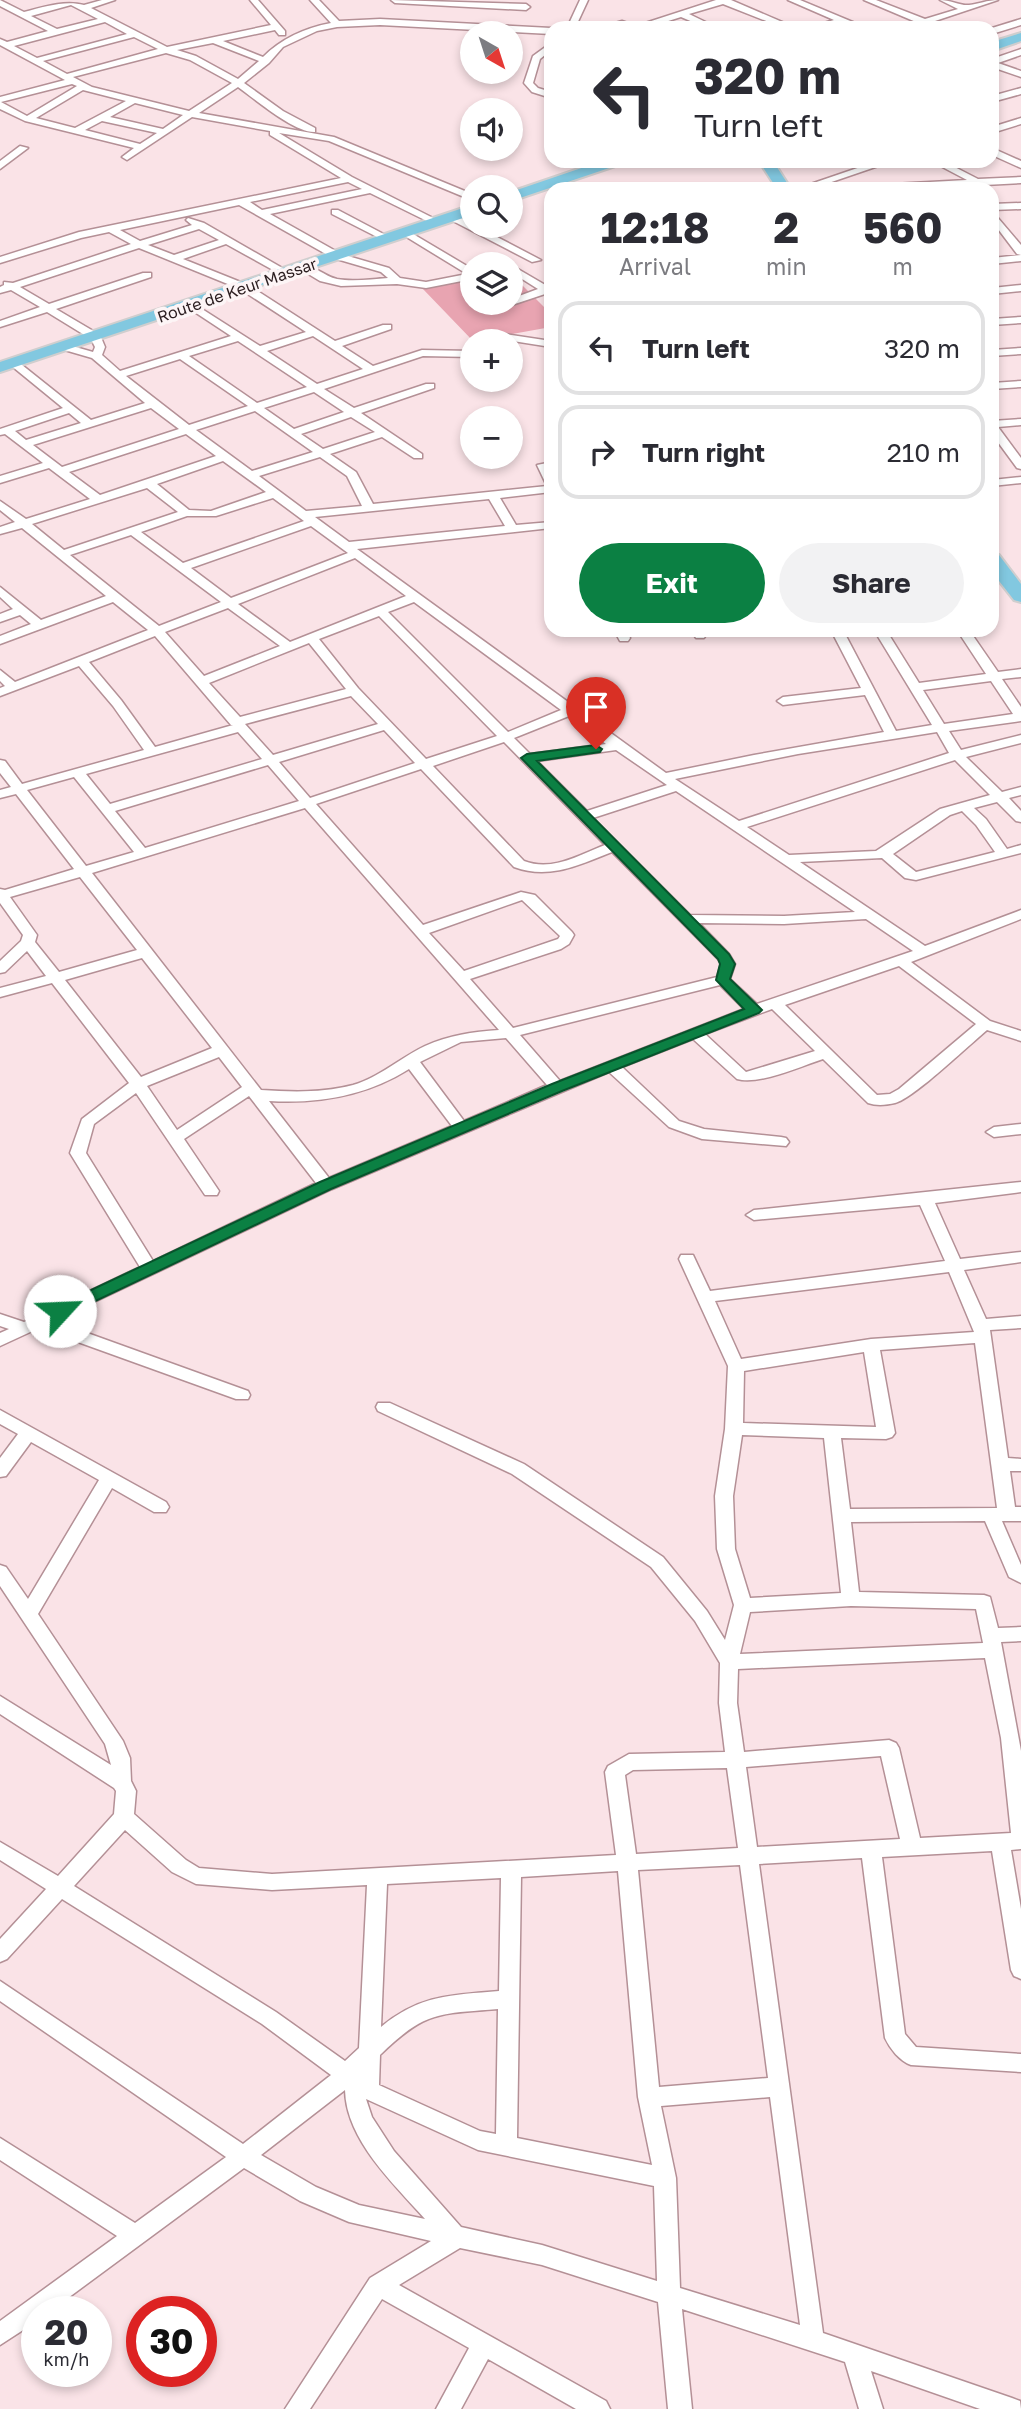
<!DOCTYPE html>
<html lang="en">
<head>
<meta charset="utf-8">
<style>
	:root { --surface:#fff; --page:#f2f2f3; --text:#2b2b33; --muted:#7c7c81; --line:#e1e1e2; --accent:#0b8043 }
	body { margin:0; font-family:"Golos Text",sans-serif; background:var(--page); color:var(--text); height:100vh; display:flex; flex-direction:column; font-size:26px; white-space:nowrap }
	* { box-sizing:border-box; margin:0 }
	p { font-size:23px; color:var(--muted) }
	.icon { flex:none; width:38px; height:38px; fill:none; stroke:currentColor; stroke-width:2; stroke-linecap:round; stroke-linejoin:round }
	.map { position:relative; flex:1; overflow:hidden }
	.drawer { position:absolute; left:544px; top:182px; width:455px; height:455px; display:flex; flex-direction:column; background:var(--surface); border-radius:21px; box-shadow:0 4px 10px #0003 }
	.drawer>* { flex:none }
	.top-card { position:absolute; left:544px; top:21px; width:455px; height:147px; border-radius:21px; box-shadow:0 4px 10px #0003; background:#fff; color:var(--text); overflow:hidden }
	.needle { width:46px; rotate:141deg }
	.tools { position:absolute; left:460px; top:21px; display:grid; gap:14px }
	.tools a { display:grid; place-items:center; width:63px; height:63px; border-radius:50%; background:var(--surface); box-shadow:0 4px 10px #0003; font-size:35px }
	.speed { position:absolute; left:21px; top:2296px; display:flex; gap:14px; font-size:35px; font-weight:700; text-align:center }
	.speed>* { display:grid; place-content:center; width:91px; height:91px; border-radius:50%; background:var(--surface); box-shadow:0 4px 10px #0003; line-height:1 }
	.speed small { font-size:18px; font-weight:400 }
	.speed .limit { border:10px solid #d22; background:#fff; color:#111 }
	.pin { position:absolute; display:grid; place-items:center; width:60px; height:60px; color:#fff; margin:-72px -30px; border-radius:50% 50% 50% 0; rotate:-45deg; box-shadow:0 0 7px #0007 }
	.pin .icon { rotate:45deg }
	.me { position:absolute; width:77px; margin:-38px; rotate:65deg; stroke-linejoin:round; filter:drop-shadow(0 0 5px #0008) }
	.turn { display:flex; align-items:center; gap:24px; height:147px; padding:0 35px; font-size:32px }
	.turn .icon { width:91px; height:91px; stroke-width:2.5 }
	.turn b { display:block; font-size:49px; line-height:60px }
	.eta { display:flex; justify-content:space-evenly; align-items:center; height:119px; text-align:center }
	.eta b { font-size:42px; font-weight:700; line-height:49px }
	.action { display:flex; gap:14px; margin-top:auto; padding:14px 35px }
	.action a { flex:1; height:80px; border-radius:42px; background:var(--accent); color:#fff; font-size:28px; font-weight:700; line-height:80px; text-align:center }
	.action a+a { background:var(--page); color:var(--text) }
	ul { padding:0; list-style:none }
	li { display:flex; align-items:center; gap:21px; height:94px; margin:0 14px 10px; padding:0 21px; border:4px solid var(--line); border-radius:21px }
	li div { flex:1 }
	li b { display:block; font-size:26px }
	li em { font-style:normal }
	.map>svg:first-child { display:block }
	.green { fill:#e8a4b1 }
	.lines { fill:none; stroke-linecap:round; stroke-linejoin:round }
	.street-casing { stroke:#b49096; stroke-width:3 }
	.primary-casing { stroke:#d0cece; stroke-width:4 }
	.street { fill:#fff; fill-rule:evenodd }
	.primary { fill:#82c8e0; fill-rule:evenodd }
	.route { fill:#0b8043; stroke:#07532c; stroke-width:2 }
	.labels { text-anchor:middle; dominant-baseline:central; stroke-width:7; stroke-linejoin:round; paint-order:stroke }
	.far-street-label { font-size:16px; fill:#2b1e20; stroke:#fdf5f6 }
</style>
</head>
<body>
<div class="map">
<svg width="1021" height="2409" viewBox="0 0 1021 2409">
	<rect width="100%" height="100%" fill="#fae3e7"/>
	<path class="green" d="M 511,274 L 551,314 L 551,327 L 473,341 L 422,288 L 472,278 L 472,303 L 511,303 Z"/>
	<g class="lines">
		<defs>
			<path id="street" d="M 0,0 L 24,12 C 46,6 66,0 84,5 L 102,0 L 115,0 L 91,8 L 167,47 L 271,25 L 250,0 L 258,0 L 285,31 L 285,35 L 279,35 L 275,30 L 223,41 L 263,57 C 282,38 305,28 331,23 L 310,0 L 319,0 L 339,21 L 380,19 L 551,28 L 551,34 L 380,25 L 337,27 L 317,31 L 283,47 L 269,63 L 244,83 L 283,111 L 315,128 L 315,132 C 294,133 255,99 238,87 L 199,113 L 334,137 L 472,194 L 472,200 L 469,199 L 329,141 L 279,133 L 352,177 L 441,222 L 433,224 L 370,193 L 270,214 L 341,254 L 389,268 L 400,278 L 426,282 L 467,274 L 400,233 L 408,231 L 472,269 L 472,279 L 426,288 L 397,284 L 341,286 L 320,281 L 300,269 L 300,265 C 313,264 324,276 337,279 C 353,282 372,279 388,278 L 381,272 L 333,258 L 239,205 L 120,230 L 140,241 L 192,225 L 186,220 L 188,218 L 204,223 L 291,273 L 282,275 L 226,244 L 183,259 L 248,285 L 335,341 L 383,325 L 391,325 L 391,329 L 342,346 L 373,366 L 422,350 L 472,351 L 472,357 L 423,356 L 324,389 L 354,408 L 426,384 L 434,384 L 434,388 L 361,413 L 422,454 L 422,458 L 414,458 L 382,437 L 330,454 L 356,472 L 373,504 L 547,486 L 537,465 L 547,463 L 551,471 L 551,492 L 500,498 L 516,525 L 551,522 L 551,528 L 357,549 L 666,773 L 754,755 L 884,732 L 865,695 L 783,705 L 777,701 L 783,697 L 861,688 L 833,634 L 835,631 L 843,631 L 845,634 L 896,731 L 932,725 L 874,630 L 886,630 L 919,683 L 986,674 L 957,630 L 969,630 L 998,672 L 1021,669 L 1021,677 L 1002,679 L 1021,707 L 1021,721 L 949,731 L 961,750 L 1021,735 L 1021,743 L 966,757 L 1002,792 L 1021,787 L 1021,795 L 1009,798 L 1021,811 L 1021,822 L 1016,821 L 997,802 L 974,808 L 986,819 L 1007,849 L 1021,845 L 1021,853 L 916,880 L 905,878 L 882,858 L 800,862 L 925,946 L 1021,910 L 1021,919 L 911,962 L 990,1021 L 1021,1031 L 1021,1041 L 987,1030 C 969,1045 914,1098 895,1103 C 887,1105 876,1106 868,1103 L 823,1059 C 799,1067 760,1085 737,1079 L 693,1039 L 622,1067 L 679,1121 L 704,1129 L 781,1137 L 786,1138 L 789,1142 L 786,1146 L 702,1139 L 669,1127 L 609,1072 L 332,1189 L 54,1321 L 248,1391 L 250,1395 L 248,1399 L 236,1399 L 39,1328 L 0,1346 L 0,1333 L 9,1329 L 0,1326 L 0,1314 L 24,1322 L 140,1267 L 70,1153 L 82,1119 L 129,1083 L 52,983 L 0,997 L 0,988 L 46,976 L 27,951 L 5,972 L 0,973 L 0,961 L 21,941 L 23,935 L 0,903 L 0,889 L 5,890 L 74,869 L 16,794 L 0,798 L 0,790 L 11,787 L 0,773 L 0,760 L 5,761 L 22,784 L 144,750 L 113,706 L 79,666 L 0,696 L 0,688 L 5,686 L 0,681 L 0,670 L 15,682 L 148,630 L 113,602 L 0,644 L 0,636 L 31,624 L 20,615 L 0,622 L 0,614 L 13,609 L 0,597 L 0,587 L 41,620 L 106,596 L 22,528 L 0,534 L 0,527 L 15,522 L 0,510 L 0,501 L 26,519 L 90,499 L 49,468 L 0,483 L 0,476 L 43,463 L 5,434 L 0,435 L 0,429 L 63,408 L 8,363 L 17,361 L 91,420 L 145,403 L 92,358 L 61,349 L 61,345 L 65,344 L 93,352 L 95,347 L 91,339 L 47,312 L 0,327 L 0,321 L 40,307 L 11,290 L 0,293 L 0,287 L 4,285 L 4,282 L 13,283 L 131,244 L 109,232 L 81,238 L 0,263 L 0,257 L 79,232 L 341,178 L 270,135 L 270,131 L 192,117 L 127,160 L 122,157 L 134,148 L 25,121 L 0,109 L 0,97 L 65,80 L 0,45 L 0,39 L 7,42 L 48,31 L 0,6 ZM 71,5 L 98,19 L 57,29 L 31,16 ZM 105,22 L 127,34 L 37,58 L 14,46 ZM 134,37 L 158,49 L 67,74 L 43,61 ZM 213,43 L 259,61 L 238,79 L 196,56 L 177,50 ZM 166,53 L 190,60 L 232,83 L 189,111 L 92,87 L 73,77 ZM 72,84 L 77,86 L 27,116 L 1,102 ZM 83,90 L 126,101 L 75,128 L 36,118 ZM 135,103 L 183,115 L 163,129 L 110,117 ZM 102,121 L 157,133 L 140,144 L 85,130 ZM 348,182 L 362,189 L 262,210 L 250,202 ZM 199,229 L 219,240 L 174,255 L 148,245 ZM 139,248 L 240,289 L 306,332 L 260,346 L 191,302 L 187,303 L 187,307 L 231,336 L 120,371 L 102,355 L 105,347 L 100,335 L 56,309 L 151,277 L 151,273 L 143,273 L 49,304 L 20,287 ZM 313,336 L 363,369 L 317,384 L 267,351 ZM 238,341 L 307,387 L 257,403 L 189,356 ZM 180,359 L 248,406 L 189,425 L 126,376 ZM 314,392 L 344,412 L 294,429 L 264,408 ZM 151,408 L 179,429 L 62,467 L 33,445 ZM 255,411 L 313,452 L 252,471 L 196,430 ZM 69,413 L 81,423 L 26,440 L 15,431 ZM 351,417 L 375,432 L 323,449 L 301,434 ZM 186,434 L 216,456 L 100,495 L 69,472 ZM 320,457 L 347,476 L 362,506 L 306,511 L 259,476 ZM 223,461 L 266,492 L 211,511 L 189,510 L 157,484 ZM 147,488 L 178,512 L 64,550 L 32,524 ZM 273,498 L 304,521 L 183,563 L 141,532 L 187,516 L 216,516 ZM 489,499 L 505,526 L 349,542 L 315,517 ZM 311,526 L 348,553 L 231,598 L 191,568 ZM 131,535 L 221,602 L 159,626 L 70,555 ZM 355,558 L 406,596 L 290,642 L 238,604 ZM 414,602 L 561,710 L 508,732 L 388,612 ZM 228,608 L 280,646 L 204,676 L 165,632 ZM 379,616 L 497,736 L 426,759 L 358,688 L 319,639 ZM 155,636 L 231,725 L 233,725 L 155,747 L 121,700 L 89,662 ZM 309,643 L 346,689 L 240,717 L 209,683 ZM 991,681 L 1013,714 L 944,724 L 923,690 ZM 351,696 L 378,724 L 273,755 L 245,724 ZM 569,716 L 606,744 L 530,754 L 514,738 ZM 384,730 L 415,763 L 310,798 L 279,762 ZM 238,732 L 262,759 L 110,804 L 86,774 ZM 937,732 L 949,753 L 739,821 L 675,779 L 798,754 ZM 504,742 L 605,845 C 579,855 552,872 524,861 L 433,766 ZM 616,750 L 667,785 L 587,811 L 537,761 ZM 955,760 L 990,795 L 940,809 L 876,851 L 789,855 L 747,827 ZM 268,765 L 299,801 L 145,848 L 115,811 ZM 421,769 L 514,867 C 549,880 579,865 612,852 L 718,959 L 721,964 L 717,977 L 513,1028 L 470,979 L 561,949 L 569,944 L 574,935 L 572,932 L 535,895 L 521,892 L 423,925 L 316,804 ZM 74,777 L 134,852 L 86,866 L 27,790 ZM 676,791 L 855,912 L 784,916 L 690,915 L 593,818 ZM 305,808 L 499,1030 C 472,1032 449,1035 425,1046 C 400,1058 380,1077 353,1085 C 322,1093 292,1092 261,1090 L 92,873 ZM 962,811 L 976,825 L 995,852 L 916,872 L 893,854 L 950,815 ZM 80,877 L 137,950 L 59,972 L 35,942 L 37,935 L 10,897 ZM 522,900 L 560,936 L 558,939 L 464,971 L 429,933 ZM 866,919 L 913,951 L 757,1004 L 730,979 L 735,964 L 729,954 L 699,923 L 784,924 ZM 142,958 L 212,1048 L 141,1077 L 65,980 ZM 899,966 L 976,1024 L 899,1089 L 890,1094 L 877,1095 L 785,1005 ZM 720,985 L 744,1009 L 560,1081 L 520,1035 ZM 772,1009 L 815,1051 L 746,1072 L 705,1034 ZM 506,1038 L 547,1085 L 464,1121 L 420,1062 L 461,1042 ZM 219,1057 L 242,1087 L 177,1130 L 147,1086 ZM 409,1069 L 452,1126 L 329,1178 L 269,1101 C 319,1104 366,1096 409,1069 ZM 136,1093 L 205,1195 L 217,1195 L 219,1191 L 184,1139 L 249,1096 L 316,1183 L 153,1261 L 86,1153 L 94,1124 Z
				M 391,0 L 526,4 L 530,7 L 526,10 L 395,3 Z
				M 580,0 L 588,0 L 575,28 L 567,28 Z
				M 716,0 L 731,0 L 796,28 L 784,28 L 723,4 L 689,14 L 718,28 L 707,28 L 681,17 L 646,28 L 598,28 L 622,21 L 636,26 Z
				M 788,0 L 800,0 L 867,28 C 858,28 852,24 843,23 C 833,22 818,28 807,28 L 834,20 Z
				M 864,0 L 876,0 L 925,19 L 958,9 L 940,0 C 950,0 961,6 969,5 C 979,4 987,0 998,0 L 932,22 L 932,26 L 902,28 L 916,22 Z
				M 1021,19 L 1021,25 L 992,34 L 992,28 Z
				M 551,43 L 551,50 L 540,59 L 533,83 L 538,88 L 551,92 L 551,98 L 532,92 L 524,83 L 533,56 Z
				M 1021,49 L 1021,55 L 998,63 L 1021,71 L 1021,77 L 992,67 L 992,59 Z
				M 1021,88 L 1021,94 L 992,102 L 992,96 Z
				M 1021,118 L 1021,124 L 992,133 L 992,127 Z
				M 20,146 L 28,148 L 0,169 L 0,161 Z
				M 992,148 L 1021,161 L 1021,168 L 992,155 Z
				M 878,161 L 893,161 L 811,189 L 796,189 Z
				M 931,161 L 943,161 L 978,179 L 1021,177 L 1021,183 L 909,189 L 851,189 L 856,186 L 967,180 Z
				M 1021,203 L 1021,209 L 992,210 L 992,204 Z
				M 332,210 L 338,210 L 393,239 L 385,241 L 332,214 Z
				M 992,211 L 1021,245 L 1021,255 L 1017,254 L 992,221 Z
				M 449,215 L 455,215 L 541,260 L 532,262 L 449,219 Z
				M 1021,255 L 1021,261 L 992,264 L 992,258 Z
				M 511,265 L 547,286 L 551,285 L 551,296 L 545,294 L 491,312 L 483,312 L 483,308 L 499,303 L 511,303 L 511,299 L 538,289 L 511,272 Z
				M 1021,285 L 1021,291 L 992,294 L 992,288 Z
				M 1021,317 L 1021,323 L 992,325 L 992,319 Z
				M 498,333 L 551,341 L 551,347 L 500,339 L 484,341 Z
				M 1021,348 L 1021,354 L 992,356 L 992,350 Z
				M 1021,381 L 1021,387 L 992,389 L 992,383 Z
				M 1021,419 L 1021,425 L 998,427 L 1021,458 L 1021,469 L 1017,468 L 992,434 L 992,421 Z
				M 1021,477 L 1021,483 L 992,486 L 992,480 Z
				M 614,630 L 626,630 L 630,638 L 628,641 L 620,641 Z
				M 691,630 L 703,630 L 706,635 L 704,638 L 696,638 Z
				M 1021,1124 L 1021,1134 L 994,1137 L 986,1132 L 994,1127 Z
				M 1021,1182 L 1021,1192 L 935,1203 L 960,1259 L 1021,1252 L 1021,1262 L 964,1270 L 986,1319 L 1021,1316 L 1021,1328 L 990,1330 L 1008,1458 L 1021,1459 L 1021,1471 L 1010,1471 L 1015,1507 L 1021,1507 L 1021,1521 L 1002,1521 L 1021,1565 L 1021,1583 L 1009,1577 L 985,1521 L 851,1522 L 859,1592 L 984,1595 L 990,1597 L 998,1628 L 1021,1627 L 1021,1641 L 1001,1642 L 1021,1751 L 1021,1849 L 1011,1850 L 1021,1909 L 1021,1979 L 1014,1976 L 1011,1970 L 992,1851 L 882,1857 L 905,2034 L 916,2047 L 1021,2054 L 1021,2072 L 911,2065 C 900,2061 890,2049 885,2038 L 862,1858 L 759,1864 L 823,2333 L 1012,2398 L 1020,2401 L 1021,2409 L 980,2409 L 871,2371 L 883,2409 L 859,2409 L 845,2362 L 682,2309 L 692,2409 L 668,2409 L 658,2302 L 542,2265 L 460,2248 L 399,2285 L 606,2401 L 610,2409 L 576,2409 L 488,2359 L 461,2409 L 436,2409 L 469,2348 L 382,2299 L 310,2409 L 285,2409 L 370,2278 L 431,2241 L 349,2222 L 300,2201 L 244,2168 L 49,2312 L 37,2312 L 37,2321 L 0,2345 L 0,2321 L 117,2236 L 0,2160 L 0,2138 L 135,2223 L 226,2157 L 0,2001 L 0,1981 L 243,2144 L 331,2075 L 262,2024 L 62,1899 L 7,1959 L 0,1962 L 0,1939 L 46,1889 L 0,1860 L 0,1842 L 58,1876 L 114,1814 L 116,1791 L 114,1788 L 0,1714 L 0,1696 L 111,1765 L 105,1744 L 0,1586 L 0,1565 L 6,1567 L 28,1599 L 99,1480 L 31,1442 L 6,1476 L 0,1477 L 0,1458 L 18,1434 L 0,1424 L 0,1410 L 166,1502 L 169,1507 L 166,1512 L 154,1512 L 112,1488 L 38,1614 L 123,1741 L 130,1758 L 131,1781 L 136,1791 L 134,1814 L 186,1860 L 199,1868 L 272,1874 L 616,1855 L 605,1772 L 608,1766 L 629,1754 L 725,1752 L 719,1703 L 720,1663 L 695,1621 L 651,1567 L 512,1474 L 378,1411 L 376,1407 L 378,1403 L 390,1403 L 524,1464 L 663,1557 L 707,1611 L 725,1640 L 734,1605 L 717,1549 L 715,1496 L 725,1429 L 728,1366 L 679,1259 L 681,1255 L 693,1255 L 710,1291 L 945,1261 L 920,1205 L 754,1220 L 746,1215 L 754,1210 ZM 949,1272 L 974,1332 L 871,1339 L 741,1359 L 715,1301 ZM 975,1343 L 997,1508 L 850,1509 L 841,1438 L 886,1439 L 892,1437 L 895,1433 L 880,1350 ZM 864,1352 L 876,1427 L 743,1423 L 744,1371 ZM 742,1435 L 824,1438 L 841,1593 L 750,1598 L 735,1549 L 733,1496 ZM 851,1606 L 976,1609 L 983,1643 L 740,1654 L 750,1612 ZM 985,1658 L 1001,1738 L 1011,1833 L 920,1838 L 899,1748 L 896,1743 L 889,1740 L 744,1752 L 737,1703 L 738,1669 ZM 881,1756 L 900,1839 L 757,1847 L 746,1767 ZM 727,1768 L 738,1848 L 636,1854 L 625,1775 L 633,1770 ZM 125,1830 L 172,1872 L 196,1884 L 272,1890 L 367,1885 L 359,2048 L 345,2061 L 276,2012 L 74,1886 ZM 740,1865 L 768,2078 L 659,2087 L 638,1870 ZM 618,1871 L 638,2097 L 652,2165 L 517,2138 L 521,1877 ZM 501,1878 L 499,1991 C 451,1995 419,1995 381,2027 L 387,1884 ZM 498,2009 L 496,2134 L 480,2131 L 379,2085 L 380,2055 C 425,2011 438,2014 498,2009 ZM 345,2090 C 346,2140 394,2184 425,2219 L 359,2205 L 316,2187 L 261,2155 ZM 770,2097 L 800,2325 L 680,2288 L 676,2178 L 661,2106 ZM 366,2099 L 478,2150 L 654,2186 L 657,2281 L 542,2245 L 461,2227 L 394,2151 L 372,2117 Z"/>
			<path id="primary" d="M 1021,33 L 1021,41 L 992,51 L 992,42 Z
				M 602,161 L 623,161 L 621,164 L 511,201 L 511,192 Z
				M 759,161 L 773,161 L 791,189 L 777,189 Z
				M 472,205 L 472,215 L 0,372 L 0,362 Z
				M 992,554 L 999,555 L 1021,584 L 1021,602 L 1014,600 L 992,572 Z"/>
		</defs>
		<use href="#street" class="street-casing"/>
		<use href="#primary" class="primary-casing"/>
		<use href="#street" class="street"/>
		<use href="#primary" class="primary"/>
	</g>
	<path class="route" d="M 596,745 L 602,749 L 600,752 L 537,761 L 729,954 L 735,964 L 730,979 L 759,1007 L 762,1010 L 759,1013 L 562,1091 L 331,1189 L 66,1315 L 55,1315 L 52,1311 L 55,1307 L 320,1182 L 552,1084 L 744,1009 L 716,980 L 720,964 L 718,959 L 521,758 L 527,754 Z"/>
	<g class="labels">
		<g class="far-street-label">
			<text transform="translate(237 290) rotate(-19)">Route de Keur Massar</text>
		</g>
	</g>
</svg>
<div class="tools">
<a><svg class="needle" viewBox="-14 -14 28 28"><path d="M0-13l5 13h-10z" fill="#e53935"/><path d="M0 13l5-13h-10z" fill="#7c7c81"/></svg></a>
<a><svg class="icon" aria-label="sound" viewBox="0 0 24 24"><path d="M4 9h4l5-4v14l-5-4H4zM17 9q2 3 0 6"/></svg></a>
<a><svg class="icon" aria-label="search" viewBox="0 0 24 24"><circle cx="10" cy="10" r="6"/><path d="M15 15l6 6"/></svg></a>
<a><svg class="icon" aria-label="layers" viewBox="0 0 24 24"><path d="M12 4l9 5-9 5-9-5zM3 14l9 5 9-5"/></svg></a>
<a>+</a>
<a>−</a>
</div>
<div class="speed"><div>20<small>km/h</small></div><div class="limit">30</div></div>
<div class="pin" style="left:596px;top:749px;background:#d93025"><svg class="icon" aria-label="arrive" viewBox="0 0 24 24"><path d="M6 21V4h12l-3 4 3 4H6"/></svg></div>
<svg class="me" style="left:60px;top:1311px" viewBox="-20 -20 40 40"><circle r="19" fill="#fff"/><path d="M0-13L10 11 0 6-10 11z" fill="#0b8043"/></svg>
<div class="top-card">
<div class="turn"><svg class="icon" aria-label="left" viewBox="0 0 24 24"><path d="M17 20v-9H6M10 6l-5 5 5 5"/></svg><div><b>320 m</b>Turn left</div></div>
</div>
<section class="drawer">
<div class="eta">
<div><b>12:18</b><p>Arrival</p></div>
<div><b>2</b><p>min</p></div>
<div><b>560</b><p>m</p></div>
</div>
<ul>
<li><svg class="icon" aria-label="left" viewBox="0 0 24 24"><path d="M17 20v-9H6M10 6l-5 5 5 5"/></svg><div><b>Turn left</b></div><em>320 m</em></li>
<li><svg class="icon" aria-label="right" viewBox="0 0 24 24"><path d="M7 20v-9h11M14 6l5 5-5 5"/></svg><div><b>Turn right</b></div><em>210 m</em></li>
</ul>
<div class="action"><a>Exit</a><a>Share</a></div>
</section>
</div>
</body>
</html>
